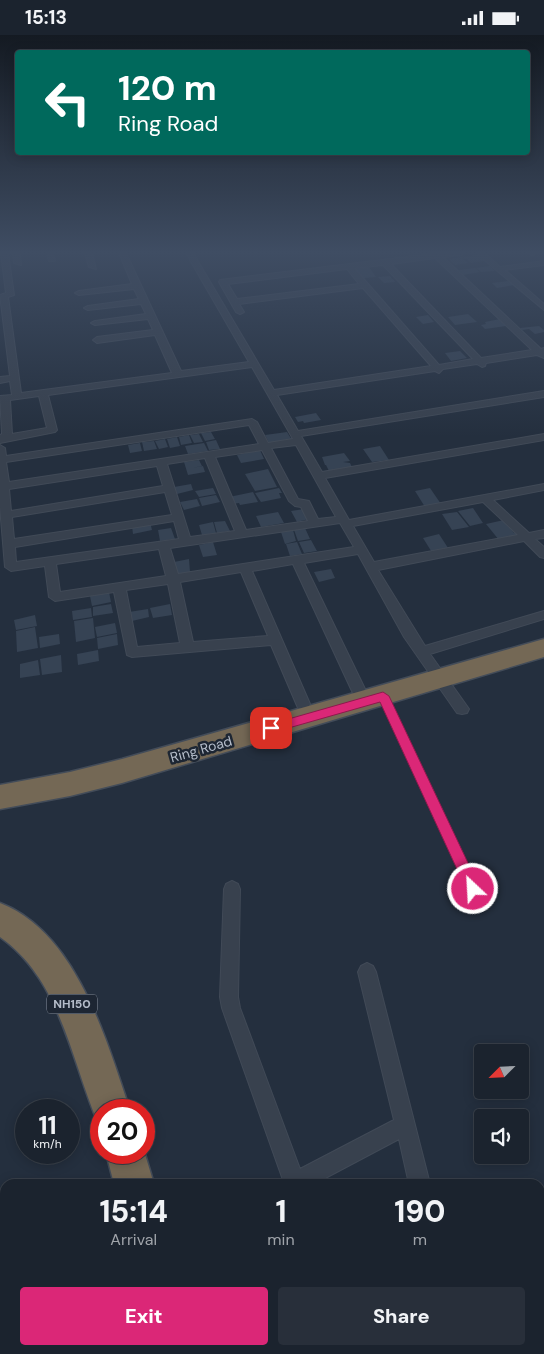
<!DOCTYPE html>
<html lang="en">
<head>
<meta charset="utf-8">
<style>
	:root { --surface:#1b232e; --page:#282f3a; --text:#f1f3f6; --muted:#a0a4aa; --line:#39404a; --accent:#db2777 }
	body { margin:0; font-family:"DM Sans",sans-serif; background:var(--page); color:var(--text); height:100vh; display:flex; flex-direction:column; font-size:19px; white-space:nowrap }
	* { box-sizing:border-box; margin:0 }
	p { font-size:16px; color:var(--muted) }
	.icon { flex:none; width:28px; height:28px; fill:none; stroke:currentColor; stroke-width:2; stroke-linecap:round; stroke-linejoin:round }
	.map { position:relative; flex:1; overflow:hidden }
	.panel { position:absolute; left:0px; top:1144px; width:545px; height:176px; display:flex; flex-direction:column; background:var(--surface); border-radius:15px 15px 0 0; box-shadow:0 2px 12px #0003,0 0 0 1px var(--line) }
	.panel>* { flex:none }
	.banner { position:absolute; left:15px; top:15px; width:515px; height:105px; border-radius:5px; box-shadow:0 2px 12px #0003,0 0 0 1px var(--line); background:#00695c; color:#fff; overflow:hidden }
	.needle { width:32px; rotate:246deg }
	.controls { position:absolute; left:474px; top:1009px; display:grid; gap:10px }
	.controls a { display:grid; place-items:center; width:55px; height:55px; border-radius:5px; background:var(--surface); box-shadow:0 2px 12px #0003,0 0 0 1px var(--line); font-size:25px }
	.speed { position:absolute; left:15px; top:1064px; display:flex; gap:10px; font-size:25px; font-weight:700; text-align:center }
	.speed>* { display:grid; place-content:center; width:65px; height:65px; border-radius:50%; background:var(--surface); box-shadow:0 2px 12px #0003,0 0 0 1px var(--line); line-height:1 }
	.speed small { font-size:12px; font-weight:400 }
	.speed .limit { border:8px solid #d22; background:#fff; color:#111 }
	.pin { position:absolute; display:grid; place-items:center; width:42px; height:42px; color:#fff; margin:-21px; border-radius:10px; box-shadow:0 2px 8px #0006 }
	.me { position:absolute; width:55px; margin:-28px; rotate:335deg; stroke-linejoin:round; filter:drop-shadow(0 0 4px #0008) }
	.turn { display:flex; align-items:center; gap:18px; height:105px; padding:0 20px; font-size:22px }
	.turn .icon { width:65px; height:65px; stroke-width:2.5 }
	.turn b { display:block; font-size:35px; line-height:42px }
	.eta { display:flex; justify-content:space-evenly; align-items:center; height:85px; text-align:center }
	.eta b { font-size:30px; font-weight:800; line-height:35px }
	.primary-button { display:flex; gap:10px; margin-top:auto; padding:10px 20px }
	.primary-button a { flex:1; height:58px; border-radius:5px; background:var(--accent); color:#fff; font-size:20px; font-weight:800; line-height:58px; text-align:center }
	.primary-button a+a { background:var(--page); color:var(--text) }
	.status { display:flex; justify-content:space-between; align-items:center; height:35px; padding:0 25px; background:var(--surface); direction:ltr }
	.status svg { height:14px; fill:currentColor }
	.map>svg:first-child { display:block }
	.building { fill:#364354 }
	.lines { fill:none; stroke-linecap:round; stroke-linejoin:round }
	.lane-casing { stroke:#414a57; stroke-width:2 }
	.street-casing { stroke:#414a57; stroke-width:2 }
	.highway-casing { stroke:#434c59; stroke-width:3 }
	.lane { fill:#38414e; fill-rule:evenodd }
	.street { fill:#38414e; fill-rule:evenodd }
	.highway { fill:#746855; fill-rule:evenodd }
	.route { fill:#db2777; stroke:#8e194d }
	.labels { text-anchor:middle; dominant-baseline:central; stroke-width:5; stroke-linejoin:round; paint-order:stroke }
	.shield { fill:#1d2633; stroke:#878f9c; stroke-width:1 }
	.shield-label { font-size:12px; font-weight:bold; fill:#b4bcc9 }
	.street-label { font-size:14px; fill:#b4bcc9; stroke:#1d2633 }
</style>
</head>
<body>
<div class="status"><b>15:13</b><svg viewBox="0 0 49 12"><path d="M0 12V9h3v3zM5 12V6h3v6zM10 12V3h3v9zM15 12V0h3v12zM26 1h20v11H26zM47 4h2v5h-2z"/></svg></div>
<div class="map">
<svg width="544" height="1319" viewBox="0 0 544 1319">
	<rect width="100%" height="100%" fill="#242f3e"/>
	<path class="building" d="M 477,220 L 484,226 L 471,228 L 463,222 Z
		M 462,222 L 468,228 L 455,230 L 449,224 Z
		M 490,231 L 495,236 L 481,237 L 476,233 Z
		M 369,232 L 376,242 L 364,243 L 355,234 Z
		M 475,233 L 480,237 L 463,240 L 459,235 Z
		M 390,241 L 392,244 L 383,246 L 393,244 L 395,247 L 384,248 L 378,242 Z
		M 508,246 L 514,250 L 497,253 L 492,248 Z
		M 468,279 L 477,287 L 455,290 L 448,282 Z
		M 428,280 L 434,287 L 423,289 L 416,282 Z
		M 500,284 L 506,291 L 485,294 L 481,290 L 486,289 L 485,287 Z
		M 539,291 L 544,295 L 544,297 L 535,299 L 529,294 L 522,295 L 520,293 Z
		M 460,316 L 467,323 L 451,326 L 445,318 Z
		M 316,378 L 321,385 L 304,388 L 303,386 L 298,387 L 295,382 Z
		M 211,397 L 215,404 L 205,406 L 201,398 Z
		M 287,397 L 292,405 L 269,408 L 265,400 Z
		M 199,399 L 203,407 L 194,408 L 190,400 Z
		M 189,400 L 192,408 L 181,410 L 179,402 Z
		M 177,402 L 180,411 L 170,413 L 167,404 Z
		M 165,404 L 168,412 L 159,414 L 155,406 Z
		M 216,405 L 220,414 L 209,415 L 206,407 Z
		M 154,406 L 157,414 L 144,416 L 142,407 Z
		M 140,408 L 142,416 L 130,418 L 128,410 Z
		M 204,408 L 208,416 L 188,419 L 185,411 Z
		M 380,411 L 389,425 L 372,427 L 363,414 Z
		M 260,415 L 264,424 L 241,428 L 237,420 Z
		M 344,418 L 350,426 L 343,427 L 350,428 L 353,434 L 330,438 L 326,430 L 330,430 L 325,430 L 322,422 Z
		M 199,425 L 202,431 L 192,433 L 203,431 L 205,437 L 188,440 L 184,427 Z
		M 268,434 L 277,452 L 255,456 L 245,439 Z
		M 191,449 L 193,455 L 177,459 L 174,452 Z
		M 213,453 L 216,459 L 199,462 L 195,456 Z
		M 279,453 L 282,458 L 279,458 L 281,463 L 261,467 L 255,458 Z
		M 430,453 L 441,469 L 425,472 L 415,456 Z
		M 253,457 L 258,467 L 240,470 L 239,468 L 232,469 L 229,462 Z
		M 216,460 L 220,467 L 202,471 L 199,463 Z
		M 197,464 L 200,471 L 184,475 L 180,467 Z
		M 473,473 L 483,488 L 470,491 L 458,476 Z
		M 304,474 L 309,484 L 297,487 L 291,476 Z
		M 278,477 L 284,488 L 261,492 L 256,481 Z
		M 457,477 L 469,492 L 452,495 L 442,479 Z
		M 504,485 L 514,498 L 518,497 L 521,501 L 499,505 L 486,489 Z
		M 225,486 L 230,496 L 217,498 L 214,487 Z
		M 150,487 L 152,495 L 133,499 L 132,491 Z
		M 213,487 L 216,498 L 202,500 L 199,490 Z
		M 171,493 L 175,504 L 160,506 L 158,495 Z
		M 305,493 L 310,504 L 298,506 L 294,495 Z
		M 293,495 L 296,506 L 285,509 L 281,497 Z
		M 439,499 L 450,516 L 433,519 L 423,503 Z
		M 311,505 L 317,516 L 304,518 L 299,507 Z
		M 213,507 L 217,520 L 203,522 L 199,510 Z
		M 297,507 L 302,519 L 290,521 L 286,509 Z
		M 189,524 L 190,537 L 176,539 L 174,527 Z
		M 331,534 L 335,543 L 319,547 L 314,537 Z
		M 109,557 L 111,567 L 92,571 L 90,561 Z
		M 111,569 L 113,578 L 93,581 L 93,572 Z
		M 170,569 L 172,580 L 153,583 L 150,573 Z
		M 91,573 L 92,582 L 73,585 L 72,576 Z
		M 148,574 L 149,582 L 132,586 L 129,577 Z
		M 35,580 L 37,591 L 16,595 L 14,585 Z
		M 93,583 L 95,603 L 76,607 L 74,586 Z
		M 115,588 L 117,598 L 97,602 L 95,592 Z
		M 35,592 L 38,613 L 17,617 L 16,596 Z
		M 59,599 L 60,609 L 40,613 L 39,602 Z
		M 117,599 L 118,610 L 98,614 L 97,603 Z
		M 98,615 L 99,626 L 78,630 L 77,619 Z
		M 61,620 L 62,637 L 42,640 L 40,624 Z
		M 38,625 L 40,640 L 20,643 L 20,629 Z"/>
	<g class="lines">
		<defs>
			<path id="lane" d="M 383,658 L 385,659 L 386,661 L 476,851 L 477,854 L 476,857 L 473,858 L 470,857 L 380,661 L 381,659 Z"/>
			<path id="street" d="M 1,218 L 8,218 L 14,260 L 8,262 L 21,358 L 172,338 L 155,300 L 97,308 L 93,305 L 97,302 L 153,295 L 148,284 L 95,290 L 91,288 L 95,286 L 146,279 L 141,269 L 88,275 L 84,273 L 88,271 L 139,264 L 134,254 L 79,260 L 75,258 L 79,256 L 132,249 L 119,218 L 126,218 L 181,336 L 249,327 L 186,218 L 193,218 L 274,355 L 431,331 L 363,253 L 239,269 L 244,277 L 240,279 L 236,277 L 219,247 L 220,245 L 431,219 L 431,218 L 464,218 L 461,220 L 443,222 L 541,314 L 544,313 L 544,323 L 537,320 L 486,328 L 485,331 L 482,332 L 477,329 L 443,334 L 439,338 L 435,336 L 277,360 L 298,396 L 544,356 L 544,362 L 301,401 L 322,437 L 544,399 L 544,405 L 325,443 L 349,485 L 544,449 L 544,455 L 493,465 L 529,498 L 544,495 L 544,503 L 535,504 L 544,512 L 544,523 L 540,522 L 524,506 L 378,535 L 425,611 L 544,576 L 544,584 L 430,619 L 469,674 L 467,678 L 462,679 L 457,678 L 404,602 L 358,519 L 304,528 L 365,654 L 363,658 L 358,659 L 353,658 L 351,654 L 293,529 L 252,536 L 310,669 L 308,673 L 303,674 L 298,673 L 271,610 L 132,622 L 127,620 L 114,557 L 55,566 L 49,562 L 45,531 L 11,536 L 5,532 L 0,472 L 0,410 L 5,413 L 6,421 L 252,384 L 257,387 L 268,408 L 293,404 L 252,332 L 48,360 L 57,395 L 55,397 L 0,408 L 0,400 L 2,399 L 0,361 L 12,360 L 10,346 L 0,348 L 0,342 L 10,341 L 0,260 L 6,258 ZM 435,223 L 532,315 L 481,323 L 391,229 ZM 383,230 L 473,324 L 439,330 L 354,233 ZM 347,234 L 359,249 L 237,264 L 228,249 ZM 39,361 L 47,393 L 12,399 L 10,365 ZM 249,390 L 259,409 L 9,447 L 6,427 ZM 296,410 L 336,482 L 318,484 L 309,466 L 298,464 L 271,413 ZM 262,415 L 289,466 L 295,471 L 301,472 L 308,486 L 246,495 L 215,422 ZM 205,423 L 235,496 L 190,502 L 167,429 ZM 157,431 L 163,451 L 11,476 L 9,454 ZM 165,457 L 172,480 L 14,504 L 12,482 ZM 483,467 L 518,500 L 374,527 L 353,491 ZM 174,486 L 179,504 L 16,527 L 15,512 ZM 340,488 L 354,512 L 178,539 L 170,513 ZM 159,514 L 166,541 L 60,557 L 56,529 ZM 241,537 L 268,601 L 193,607 L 180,547 ZM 168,549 L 180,608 L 137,612 L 126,555 Z
				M 13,218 L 20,218 L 21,230 L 14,228 Z
				M 47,218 L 53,218 L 55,226 L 49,226 Z
				M 85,218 L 92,218 L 96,234 L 89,232 Z
				M 476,218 L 484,218 L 500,232 L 544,226 L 544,230 L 505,235 L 544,269 L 544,275 Z
				M 528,218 L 537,218 L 533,220 Z
				M 232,846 L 238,849 L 240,854 L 238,962 L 240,973 L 300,1134 L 394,1085 L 358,937 L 361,931 L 367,928 L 373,931 L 376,937 L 430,1149 L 409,1149 L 399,1104 L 314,1149 L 282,1149 L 283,1145 L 222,973 L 220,962 L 224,854 L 226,849 Z
				M 355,1315 L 379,1315 L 381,1319 L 357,1319 Z
				M 449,1315 L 473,1315 L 475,1319 L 451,1319 Z"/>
			<path id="highway" d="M 544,604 L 544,622 L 122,748 L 70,761 L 0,774 L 0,750 L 70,737 L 122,724 Z
				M 0,868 C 76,897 106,1004 130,1075 L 101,1075 L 101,1090 L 98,1088 C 71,1025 61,945 0,902 Z
				M 144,1116 L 154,1149 L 114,1149 L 106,1118 Z
				M 160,1315 L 204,1315 L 205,1319 L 161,1319 Z"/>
		</defs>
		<use href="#lane" class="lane-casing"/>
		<use href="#street" class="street-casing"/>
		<use href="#highway" class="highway-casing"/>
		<use href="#lane" class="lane"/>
		<use href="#street" class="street"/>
		<use href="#highway" class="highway"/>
	</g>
	<linearGradient id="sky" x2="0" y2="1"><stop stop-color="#141a22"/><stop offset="0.54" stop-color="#3f4d63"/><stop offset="1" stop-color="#3f4d63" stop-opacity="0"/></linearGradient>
	<rect width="544" height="402" fill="url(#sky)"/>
	<path class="route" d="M 383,657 L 389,661 L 478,849 L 480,854 L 478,858 L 473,860 L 468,858 L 380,667 L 271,698 L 267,697 L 265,693 L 267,690 L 271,689 Z"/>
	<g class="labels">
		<rect class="shield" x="47" y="959.5" width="50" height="19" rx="4"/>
		<g class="shield-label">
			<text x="72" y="969">NH150</text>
		</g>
		<g class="street-label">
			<text transform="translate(201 714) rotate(-16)">Ring Road</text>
		</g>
	</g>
</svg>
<div class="controls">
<a><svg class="needle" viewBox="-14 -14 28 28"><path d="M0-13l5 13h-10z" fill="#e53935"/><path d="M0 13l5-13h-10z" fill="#a0a4aa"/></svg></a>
<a><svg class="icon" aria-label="sound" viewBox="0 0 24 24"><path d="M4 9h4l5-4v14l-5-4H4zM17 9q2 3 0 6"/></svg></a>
</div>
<div class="speed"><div>11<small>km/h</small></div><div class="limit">20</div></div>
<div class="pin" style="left:271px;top:693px;background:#d93025"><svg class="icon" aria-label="arrive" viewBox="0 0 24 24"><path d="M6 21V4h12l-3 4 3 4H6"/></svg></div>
<svg class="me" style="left:473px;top:854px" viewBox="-20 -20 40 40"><circle r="17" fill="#db2777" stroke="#fff" stroke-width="3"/><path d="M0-11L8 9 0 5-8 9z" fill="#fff"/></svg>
<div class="banner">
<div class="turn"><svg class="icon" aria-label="left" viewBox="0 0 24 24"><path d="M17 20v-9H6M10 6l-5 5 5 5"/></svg><div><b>120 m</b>Ring Road</div></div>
</div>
<section class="panel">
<div class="eta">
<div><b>15:14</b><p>Arrival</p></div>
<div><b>1</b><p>min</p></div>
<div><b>190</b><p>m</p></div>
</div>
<div class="primary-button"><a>Exit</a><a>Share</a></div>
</section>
</div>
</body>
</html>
